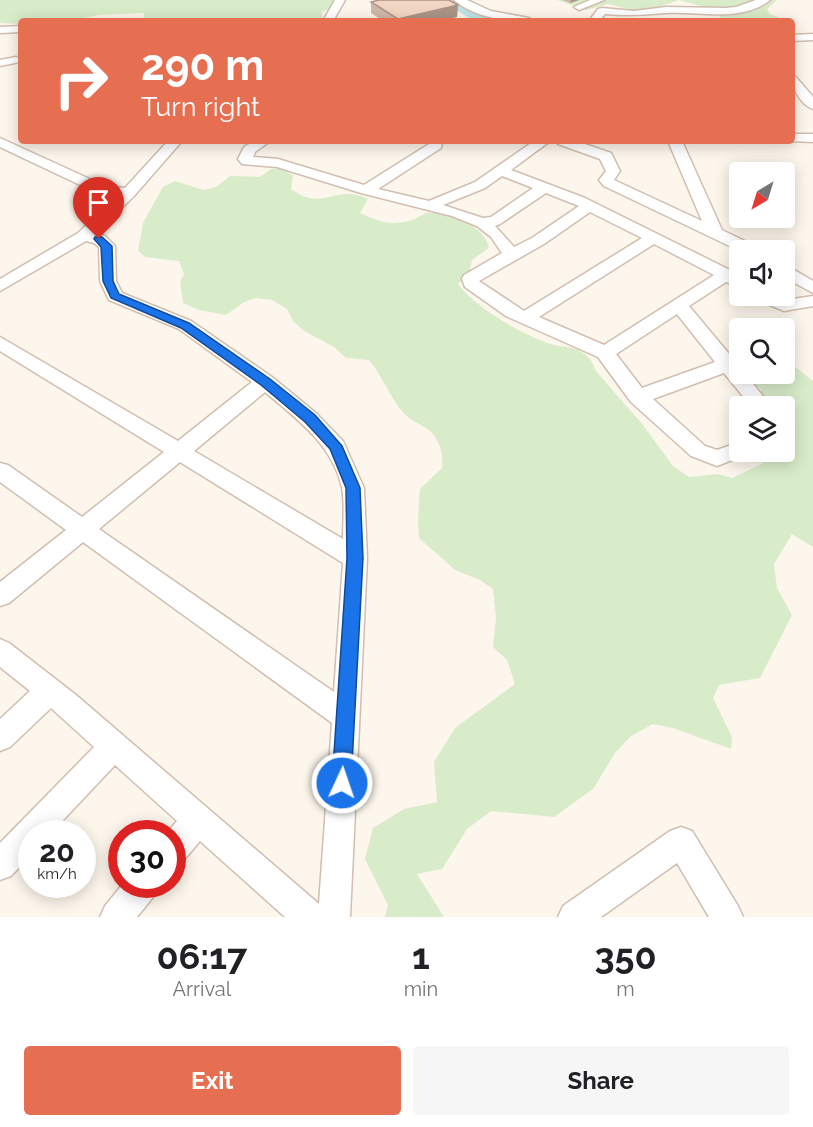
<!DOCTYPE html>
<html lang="en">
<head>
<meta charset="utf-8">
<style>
	:root { --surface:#fff; --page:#f6f6f6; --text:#202124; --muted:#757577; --accent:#e76f51 }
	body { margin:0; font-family:Raleway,sans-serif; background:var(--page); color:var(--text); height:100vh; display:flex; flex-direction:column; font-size:22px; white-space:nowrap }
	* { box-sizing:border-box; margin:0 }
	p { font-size:20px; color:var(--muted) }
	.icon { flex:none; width:33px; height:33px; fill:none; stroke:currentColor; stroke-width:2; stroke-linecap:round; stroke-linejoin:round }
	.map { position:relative; height:917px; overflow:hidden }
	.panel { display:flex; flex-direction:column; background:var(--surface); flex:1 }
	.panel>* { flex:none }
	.guide { position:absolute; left:18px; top:18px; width:777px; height:126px; border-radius:6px; box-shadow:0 3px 15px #0003; background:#e76f51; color:#fff; overflow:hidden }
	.needle { width:39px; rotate:218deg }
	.tools { position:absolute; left:729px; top:162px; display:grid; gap:12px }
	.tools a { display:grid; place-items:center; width:66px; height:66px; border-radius:6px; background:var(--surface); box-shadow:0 3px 15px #0003; font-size:30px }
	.speed { position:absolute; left:18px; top:820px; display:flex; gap:12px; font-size:30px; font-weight:700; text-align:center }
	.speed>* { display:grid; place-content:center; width:78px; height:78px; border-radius:50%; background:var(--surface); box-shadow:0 3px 15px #0003; line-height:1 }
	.speed small { font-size:15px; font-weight:400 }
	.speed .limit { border:9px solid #d22; background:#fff; color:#111 }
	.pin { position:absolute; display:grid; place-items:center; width:51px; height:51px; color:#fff; margin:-62px -26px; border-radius:50% 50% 50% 0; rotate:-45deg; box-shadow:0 0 6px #0007 }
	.pin .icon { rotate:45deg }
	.me { position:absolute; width:66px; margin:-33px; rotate:3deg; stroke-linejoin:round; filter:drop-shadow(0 0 4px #0008) }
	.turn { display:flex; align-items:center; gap:21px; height:126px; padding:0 24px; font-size:27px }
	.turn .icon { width:78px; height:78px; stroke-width:2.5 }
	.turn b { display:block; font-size:42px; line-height:51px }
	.eta { display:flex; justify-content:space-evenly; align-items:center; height:102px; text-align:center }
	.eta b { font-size:36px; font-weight:700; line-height:42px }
	.button { display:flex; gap:12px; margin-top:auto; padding:12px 24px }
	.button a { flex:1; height:69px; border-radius:6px; background:var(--accent); color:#fff; font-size:24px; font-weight:700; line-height:69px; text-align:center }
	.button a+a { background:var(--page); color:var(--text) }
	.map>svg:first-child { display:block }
	.green { fill:#d8ecc9 }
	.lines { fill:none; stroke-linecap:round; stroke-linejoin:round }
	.river { fill:#bfe3e8; fill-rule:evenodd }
	.minor-casing { stroke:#d1beb0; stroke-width:3 }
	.minor { fill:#fff; fill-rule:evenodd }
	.wall { fill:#d1b7a8 }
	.shaded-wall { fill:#aa9588 }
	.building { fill:#f3d5c3; stroke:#aa9588; stroke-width:1.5 }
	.route { fill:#1a73e8; stroke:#114b97; stroke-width:1.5 }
</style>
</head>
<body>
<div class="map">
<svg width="813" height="917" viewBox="0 0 813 917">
	<rect width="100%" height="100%" fill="#fdf6ec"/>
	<path class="green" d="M 0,0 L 346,0 L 322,12 L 322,21 L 144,21 L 144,13 L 98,15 L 70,21 L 21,21 L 21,24 L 0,23 Z
		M 557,0 L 777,0 L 767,9 L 770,14 L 788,21 L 725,21 L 711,9 L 679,0 L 647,11 L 637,11 L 608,4 L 586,10 Z
		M 271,169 L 281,169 L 293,175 L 291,189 C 324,213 335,183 368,199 L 360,213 C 369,217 382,223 392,223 C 398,223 409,222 415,219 C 419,217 423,214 427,213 C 447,211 486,226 489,248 L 472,260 L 469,274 L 458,284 C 476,308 522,335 551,344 C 559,347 570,346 578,350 C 588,355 592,360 595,370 L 643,425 L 673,466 L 689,477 L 718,474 L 732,478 L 762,464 L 766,454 L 764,452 L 784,452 L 784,406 L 770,406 L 760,395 L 761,389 L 749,380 L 750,374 L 784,374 L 785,348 L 790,350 L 789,362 L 813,381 L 813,547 L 792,534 L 774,564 L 777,588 L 792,615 L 760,678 L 719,685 L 713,698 L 732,737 L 731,749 L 673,728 L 653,724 L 631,736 L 615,753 L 593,789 L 554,817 L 491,811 L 467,829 L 442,869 L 417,874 L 444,917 L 385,917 L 388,905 L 365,859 L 373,828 L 404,809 L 437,802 L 434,762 L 455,728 L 515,684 L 507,660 L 493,647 L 496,618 L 493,589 L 480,580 L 455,570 L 419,538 L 418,520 L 420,489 L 442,468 C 443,456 442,448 435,437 C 430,428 417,424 409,418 C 391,403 384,377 369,360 L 346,358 L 334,347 L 304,331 L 293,321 L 287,309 L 272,300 L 256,298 L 244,302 L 226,315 L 199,310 L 183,303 L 180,282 L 184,274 L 179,261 L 145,257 L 138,251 L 143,223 L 163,187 L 175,181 L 203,190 L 216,187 L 230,176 L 260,177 Z"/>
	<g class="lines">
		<path class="river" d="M 440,0 L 457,0 L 481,13 L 504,18 L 506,21 L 471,19 Z"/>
		<defs>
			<path id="minor" d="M 335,0 L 345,0 L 333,21 L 323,21 Z
				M 454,0 L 467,0 L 491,11 L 529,18 L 534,21 C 507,21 476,19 454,0 Z
				M 590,0 L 604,0 L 579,10 L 574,7 Z
				M 756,0 L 770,0 C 742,23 698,11 665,13 C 643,15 628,16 605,14 L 599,21 L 589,21 L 598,9 L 602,8 L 634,11 L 666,7 L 725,8 L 736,7 Z
				M 21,26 L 21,32 L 0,33 L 0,27 Z
				M 813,34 L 813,40 L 792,41 L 792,35 Z
				M 16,57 L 21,59 L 20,62 L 0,66 L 0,60 Z
				M 792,75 L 796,77 L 813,97 L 813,109 C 800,104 792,88 792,75 Z
				M 792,134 L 813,134 L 813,142 L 788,141 L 792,141 Z
				M 0,138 L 105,186 L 125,188 L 168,141 L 182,141 L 134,196 L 95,234 L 105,236 L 115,246 L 116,281 L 122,293 L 191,321 L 272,377 L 317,414 L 343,441 L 364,488 L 367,558 L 350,917 L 285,917 L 200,841 L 183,861 L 172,865 L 172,834 L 166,834 L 177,821 L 115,765 L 50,834 L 32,834 L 32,854 L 11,876 L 0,880 L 0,843 L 94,747 L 51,708 L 10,747 L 0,751 L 0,719 L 30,691 L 0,667 L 0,639 L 9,643 L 76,695 L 319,904 L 332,723 L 83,542 L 9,603 L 0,606 L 0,582 L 66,530 L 0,482 L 0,463 L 8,465 L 82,517 L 164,452 L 0,351 L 0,337 L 178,441 L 252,382 L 179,329 L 109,300 L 100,281 L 99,247 L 94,243 L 86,241 L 0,291 L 0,279 L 78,233 L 117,196 L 97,193 L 0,147 ZM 265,392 C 297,419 333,445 342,488 C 345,504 343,523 343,539 L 194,451 ZM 180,462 L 343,563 L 334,692 L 99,529 Z
				M 254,141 L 270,141 L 255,152 L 253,157 L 278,159 L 364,185 L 429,144 L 428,141 L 442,141 L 441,148 L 378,189 L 429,201 L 475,182 L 534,141 L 550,141 L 511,170 L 585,198 L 740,275 L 740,287 L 726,282 L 689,306 L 740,367 L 740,374 L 745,374 L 771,406 L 751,406 L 724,373 L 653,399 L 705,446 L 717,450 L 740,442 L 740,452 L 749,452 L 747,454 L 717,466 L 691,456 L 631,402 L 598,357 L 506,316 L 465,287 L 462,279 L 464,275 L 502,253 L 491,237 L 477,226 L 452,216 L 361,193 L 277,167 L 242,164 L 238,159 L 244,147 ZM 502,176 L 533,188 L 491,217 L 483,218 L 443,205 L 485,188 ZM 546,193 L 579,206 L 532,238 L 514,247 L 495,226 L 500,224 ZM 590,212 L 642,238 L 524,311 L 479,281 L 544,244 ZM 654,244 L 714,275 L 604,345 L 539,317 ZM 677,314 L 715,362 L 642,388 L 616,354 Z
				M 556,141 L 576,141 L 611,153 L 620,171 L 614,180 L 702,221 L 668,141 L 682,141 L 722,230 L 757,247 L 759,250 L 740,251 L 604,186 L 599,180 L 606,171 L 600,159 L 558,144 Z
				M 784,264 L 813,281 L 813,293 L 784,277 Z
				M 755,296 L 776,296 L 786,300 L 813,296 L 813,306 L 784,311 L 758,300 Z
				M 681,827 L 692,831 L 738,906 L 743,917 L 709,917 L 677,863 L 601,917 L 558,917 L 563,906 L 670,831 Z
				M 122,885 L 159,885 L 154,896 L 137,917 L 100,917 L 105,906 Z"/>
		</defs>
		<use href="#minor" class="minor-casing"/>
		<use href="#minor" class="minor"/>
	</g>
	<path class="wall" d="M 562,0 L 579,0 L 570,3 Z
		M 371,2 L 458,5 L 457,17 L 439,21 L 383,21 L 371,13 Z"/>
	<path class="shaded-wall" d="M 571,0 L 579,0 L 570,3 Z
		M 458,5 L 457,17 L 439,21 L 398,21 L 398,19 Z"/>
	<path class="building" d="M 379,0 L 449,0 L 458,5 L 398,19 L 371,2 Z"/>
	<path class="route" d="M 95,237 L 102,237 L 112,246 L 113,281 L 119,294 L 189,323 L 270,379 L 315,415 L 342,446 L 360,488 L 363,558 L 351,783 L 348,789 L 342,792 L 335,789 L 332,783 L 347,558 L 346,488 L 330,449 L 305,422 L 261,385 L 181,328 L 111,298 L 103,281 L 101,247 L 94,239 Z"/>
</svg>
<div class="tools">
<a><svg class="needle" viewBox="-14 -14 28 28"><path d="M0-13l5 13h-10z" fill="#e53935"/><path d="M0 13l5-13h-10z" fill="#757577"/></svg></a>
<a><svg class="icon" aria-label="sound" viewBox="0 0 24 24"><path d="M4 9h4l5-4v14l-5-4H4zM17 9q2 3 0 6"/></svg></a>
<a><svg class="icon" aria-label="search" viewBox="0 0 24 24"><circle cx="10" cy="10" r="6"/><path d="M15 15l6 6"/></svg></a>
<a><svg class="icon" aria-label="layers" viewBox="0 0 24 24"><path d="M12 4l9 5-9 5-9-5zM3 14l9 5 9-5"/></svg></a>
</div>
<div class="speed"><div>20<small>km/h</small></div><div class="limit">30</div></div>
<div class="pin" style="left:99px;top:239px;background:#d93025"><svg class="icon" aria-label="arrive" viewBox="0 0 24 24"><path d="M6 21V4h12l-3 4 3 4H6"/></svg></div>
<svg class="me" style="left:342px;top:783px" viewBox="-20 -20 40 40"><circle r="17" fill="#1a73e8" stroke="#fff" stroke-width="3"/><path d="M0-11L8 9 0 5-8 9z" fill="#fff"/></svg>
<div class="guide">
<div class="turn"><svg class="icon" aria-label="right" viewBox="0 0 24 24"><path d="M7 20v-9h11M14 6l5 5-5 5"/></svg><div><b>290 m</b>Turn right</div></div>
</div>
</div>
<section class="panel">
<div class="eta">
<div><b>06:17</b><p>Arrival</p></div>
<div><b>1</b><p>min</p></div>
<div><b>350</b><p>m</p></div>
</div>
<div class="button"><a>Exit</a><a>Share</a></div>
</section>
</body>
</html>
